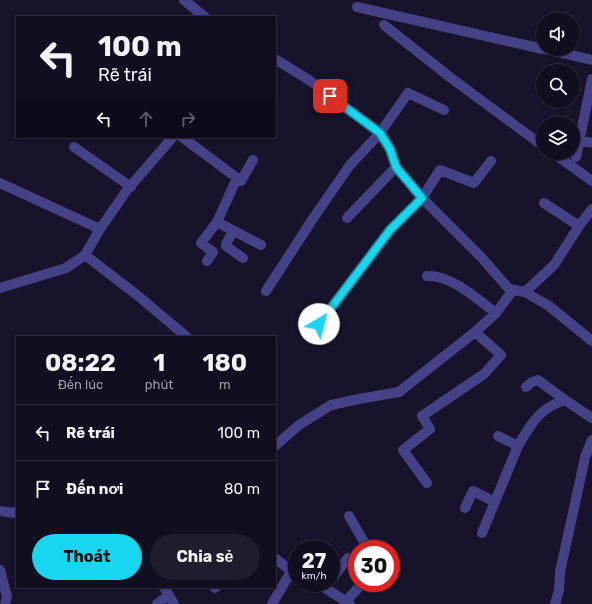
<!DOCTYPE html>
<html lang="vi">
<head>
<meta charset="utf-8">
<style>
	:root { --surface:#110e20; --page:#1e1c2d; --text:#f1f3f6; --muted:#9c9ca5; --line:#302e3e; --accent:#18d6ef }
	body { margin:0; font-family:Rubik,sans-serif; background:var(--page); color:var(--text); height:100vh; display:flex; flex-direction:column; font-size:15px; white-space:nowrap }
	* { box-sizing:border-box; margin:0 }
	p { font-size:13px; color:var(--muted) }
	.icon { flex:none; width:22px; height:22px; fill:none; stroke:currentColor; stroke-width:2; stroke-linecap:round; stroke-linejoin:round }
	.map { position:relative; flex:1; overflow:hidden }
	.panel { position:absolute; left:16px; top:336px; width:260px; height:252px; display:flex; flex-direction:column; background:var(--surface); border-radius:0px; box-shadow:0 1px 3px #0004,0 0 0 1px var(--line) }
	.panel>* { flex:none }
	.guide { position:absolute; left:16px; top:16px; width:260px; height:122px; border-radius:0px; box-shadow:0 1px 3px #0004,0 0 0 1px var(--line); background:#110e20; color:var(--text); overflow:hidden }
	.fabs { position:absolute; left:536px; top:12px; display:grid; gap:8px }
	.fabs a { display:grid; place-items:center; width:44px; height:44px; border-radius:50%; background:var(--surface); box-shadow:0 1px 3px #0004,0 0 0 1px var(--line); font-size:20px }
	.speed { position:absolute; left:288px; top:540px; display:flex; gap:8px; font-size:20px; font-weight:700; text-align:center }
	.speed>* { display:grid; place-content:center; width:52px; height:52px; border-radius:50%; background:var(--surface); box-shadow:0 1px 3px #0004,0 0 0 1px var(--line); line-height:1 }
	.speed small { font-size:10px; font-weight:400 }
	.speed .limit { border:6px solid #d22; background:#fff; color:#111 }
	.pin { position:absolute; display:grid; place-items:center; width:34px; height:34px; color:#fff; margin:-17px; border-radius:8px; box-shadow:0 2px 6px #0006 }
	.me { position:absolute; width:44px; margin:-22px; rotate:37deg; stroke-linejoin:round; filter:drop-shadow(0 0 3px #0008) }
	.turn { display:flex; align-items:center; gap:14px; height:84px; padding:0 16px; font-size:18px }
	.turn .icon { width:52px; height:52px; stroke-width:2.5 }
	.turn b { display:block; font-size:28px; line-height:34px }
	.lanes { display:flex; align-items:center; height:38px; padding:0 16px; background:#0003; justify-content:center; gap:20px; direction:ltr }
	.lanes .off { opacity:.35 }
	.eta { display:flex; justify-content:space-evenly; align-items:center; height:68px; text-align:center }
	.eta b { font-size:24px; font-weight:700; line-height:28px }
	.primary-button { display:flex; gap:8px; margin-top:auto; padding:8px 16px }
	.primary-button a { flex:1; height:46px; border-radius:24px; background:var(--accent); color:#111; font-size:16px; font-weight:700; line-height:46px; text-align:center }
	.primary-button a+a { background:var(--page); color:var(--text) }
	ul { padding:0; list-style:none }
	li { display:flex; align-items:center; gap:12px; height:56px; padding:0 16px; border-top:1px solid var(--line) }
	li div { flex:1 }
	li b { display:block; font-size:15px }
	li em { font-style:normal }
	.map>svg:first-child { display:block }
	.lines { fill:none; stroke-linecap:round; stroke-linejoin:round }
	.minor { stroke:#454186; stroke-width:10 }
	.route-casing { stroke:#108b9b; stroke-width:10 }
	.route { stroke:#18d6ef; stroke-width:7 }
</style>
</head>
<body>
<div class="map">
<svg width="592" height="604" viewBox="0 0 592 604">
	<rect width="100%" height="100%" fill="#17132a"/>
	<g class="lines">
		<path class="minor" d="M 184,0 L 205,17
			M 357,7 L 543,49
			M 384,25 L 451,78 L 543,146
			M 544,49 L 592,60
			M 275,59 L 309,80 L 380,133 L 390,149 L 396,167 L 422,198 L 482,258 L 509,289 L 525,292 L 549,306 L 592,341
			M 182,137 L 241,181 L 253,160
			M 579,140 L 592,143
			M 74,147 L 131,187
			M 553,153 L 592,181
			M 576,157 L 592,79
			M 0,183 L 100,229
			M 544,203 L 579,226
			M 347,218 L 396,167
			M 217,222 L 261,245
			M 233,231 L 226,244 L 226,246 L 243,258
			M 85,255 L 137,295 L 187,337
			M 207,261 L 213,252 L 201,243 L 217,222 L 237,178
			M 427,276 C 452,275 477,299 496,313
			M 0,288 L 66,268 L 85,255 L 100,229 L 127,190 L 173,137
			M 266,291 L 314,217 L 350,165 L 380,133 L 408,93 L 444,110
			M 525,292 L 554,265 L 579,226 L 592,209
			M 319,324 L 390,230 L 422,198 L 440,170 L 474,183 L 491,161
			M 526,387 L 532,382 L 538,380 L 565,400
			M 498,436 L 518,446 C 531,424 539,408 565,400 L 592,418
			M 275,446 L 299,425 L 331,405 L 359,399 L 399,392 L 475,332 L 496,313 L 513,290
			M 427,483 L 403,450 L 430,429 L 422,416 L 484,374 L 501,355 L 475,332
			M 465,508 L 473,491 L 495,502
			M 0,511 L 14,513 L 17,511
			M 349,516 L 368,549
			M 482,533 L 518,446
			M 275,558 L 286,567 L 297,573
			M 0,570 L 7,597 L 5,604
			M 331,580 L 348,558
			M 317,583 L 350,604
			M 164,587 L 174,604
			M 215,588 L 216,587
			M 346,601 L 363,583
			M 157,604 L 169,595
			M 272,604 L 292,570
			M 555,604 L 559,590 L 560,572 L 581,476 L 585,457 L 592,440"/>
	</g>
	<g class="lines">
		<defs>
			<path id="route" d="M 319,324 L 390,230 L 422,198 L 396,167 L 390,149 L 380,133 L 330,96"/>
		</defs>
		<use href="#route" class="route-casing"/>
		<use href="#route" class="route"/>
	</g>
</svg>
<div class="fabs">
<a><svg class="icon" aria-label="sound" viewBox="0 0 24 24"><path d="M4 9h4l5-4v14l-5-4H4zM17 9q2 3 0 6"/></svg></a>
<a><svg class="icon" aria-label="search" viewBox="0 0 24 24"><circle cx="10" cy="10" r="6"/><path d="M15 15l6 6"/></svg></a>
<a><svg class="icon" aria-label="layers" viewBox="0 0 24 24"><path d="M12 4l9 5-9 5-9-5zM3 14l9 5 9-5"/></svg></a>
</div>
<div class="speed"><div>27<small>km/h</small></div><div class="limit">30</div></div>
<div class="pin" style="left:330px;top:96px;background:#d93025"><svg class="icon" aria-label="arrive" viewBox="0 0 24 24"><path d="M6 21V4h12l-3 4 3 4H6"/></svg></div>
<svg class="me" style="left:319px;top:324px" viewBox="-20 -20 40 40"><circle r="19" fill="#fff"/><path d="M0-13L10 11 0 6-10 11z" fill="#18d6ef"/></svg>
<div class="guide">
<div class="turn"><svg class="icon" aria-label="left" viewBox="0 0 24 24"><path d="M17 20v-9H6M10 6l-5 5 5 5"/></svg><div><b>100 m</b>Rẽ trái</div></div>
<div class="lanes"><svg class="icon" aria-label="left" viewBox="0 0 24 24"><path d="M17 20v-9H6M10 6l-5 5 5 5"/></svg><svg class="icon off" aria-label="ahead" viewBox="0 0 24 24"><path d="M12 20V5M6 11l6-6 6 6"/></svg><svg class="icon off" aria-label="right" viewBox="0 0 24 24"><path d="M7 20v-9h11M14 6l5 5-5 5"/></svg></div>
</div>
<section class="panel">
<div class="eta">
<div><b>08:22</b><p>Đến lúc</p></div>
<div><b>1</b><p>phút</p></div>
<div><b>180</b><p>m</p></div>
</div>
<ul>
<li><svg class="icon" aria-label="left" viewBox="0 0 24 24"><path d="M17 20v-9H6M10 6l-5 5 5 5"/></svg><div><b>Rẽ trái</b></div><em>100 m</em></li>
<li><svg class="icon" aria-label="arrive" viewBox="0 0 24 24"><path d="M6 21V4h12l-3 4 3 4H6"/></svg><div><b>Đến nơi</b></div><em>80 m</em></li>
</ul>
<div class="primary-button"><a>Thoát</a><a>Chia sẻ</a></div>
</section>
</div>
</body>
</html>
